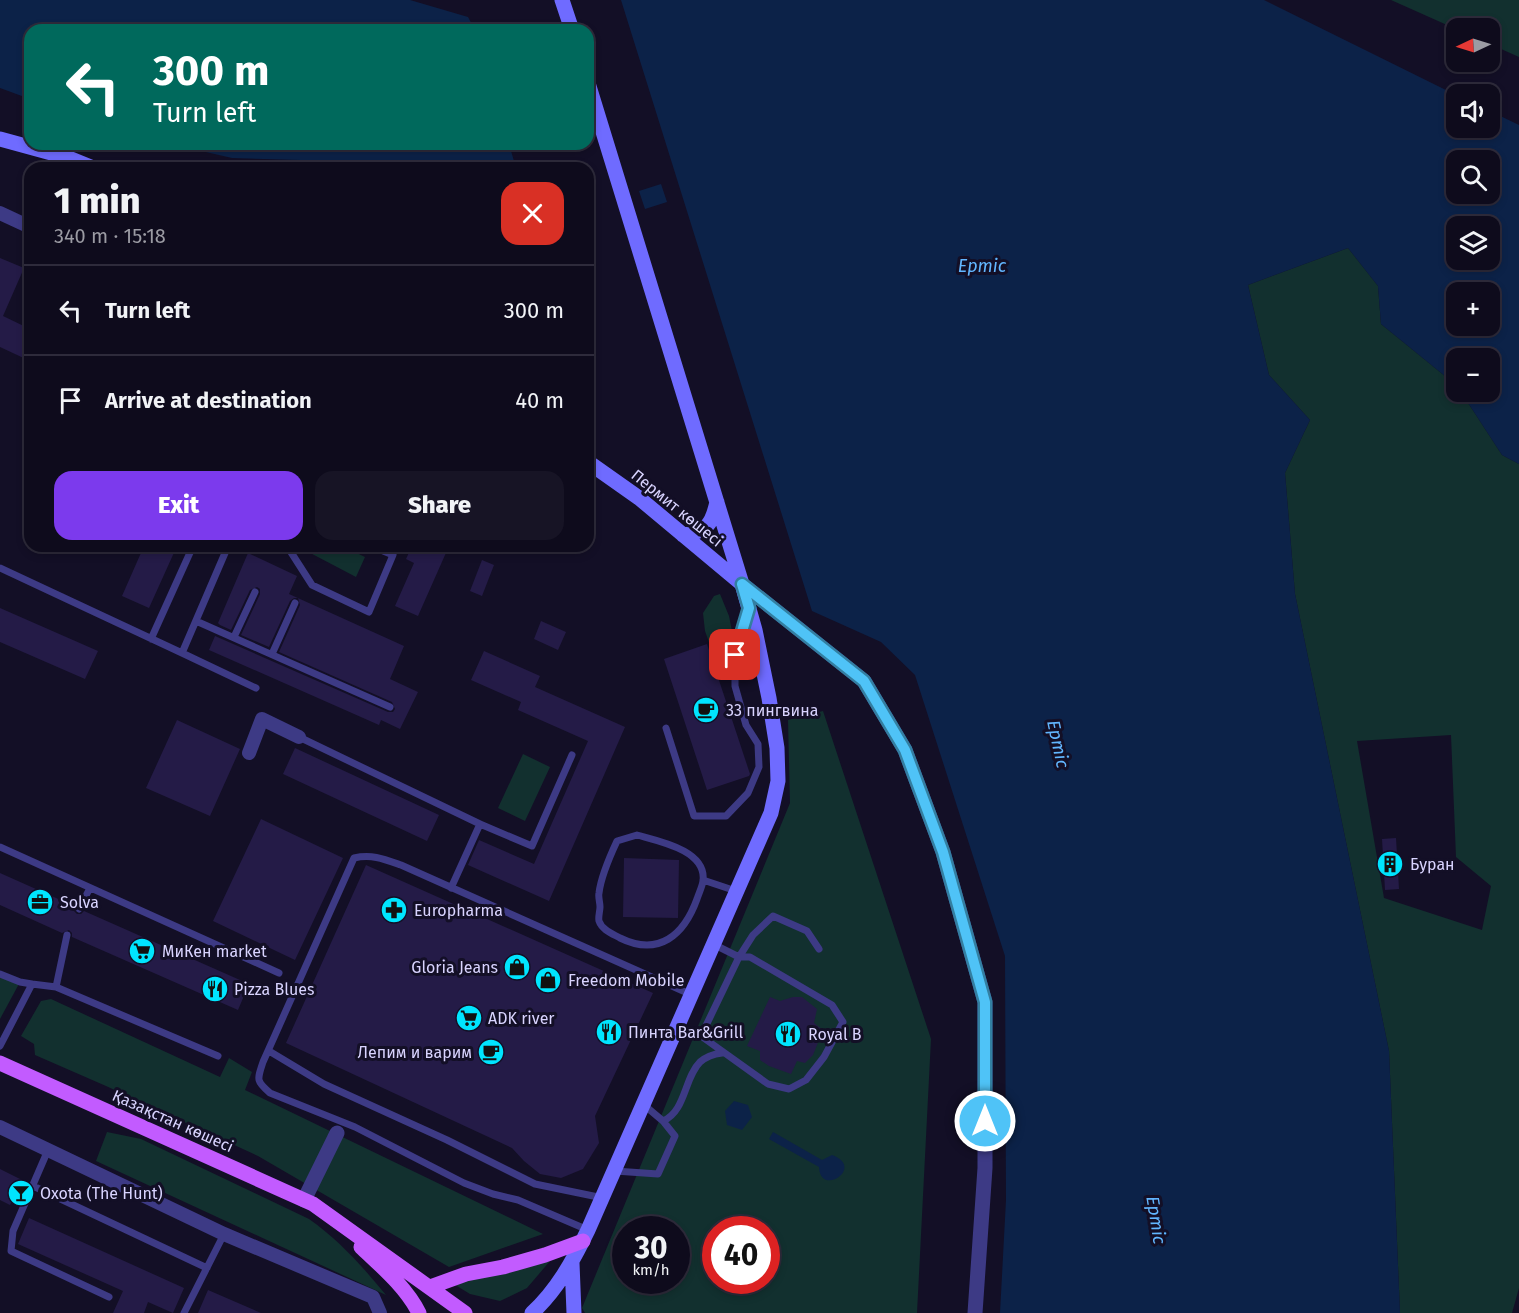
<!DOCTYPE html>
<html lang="en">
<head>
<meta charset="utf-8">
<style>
	:root { --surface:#0e0b1c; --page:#171425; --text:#f1f3f6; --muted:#9b9ba3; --line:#2e2b3b; --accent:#7c3aed }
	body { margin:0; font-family:"Fira Sans",sans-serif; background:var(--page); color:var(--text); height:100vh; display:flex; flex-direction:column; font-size:22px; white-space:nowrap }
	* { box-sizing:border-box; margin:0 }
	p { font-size:20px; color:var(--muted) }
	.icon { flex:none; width:33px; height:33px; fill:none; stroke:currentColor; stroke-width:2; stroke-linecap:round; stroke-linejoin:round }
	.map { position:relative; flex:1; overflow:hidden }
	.details { position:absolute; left:24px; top:162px; width:570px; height:390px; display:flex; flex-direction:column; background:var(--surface); border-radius:18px; box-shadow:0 3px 9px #0003,0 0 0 2px var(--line) }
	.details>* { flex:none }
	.guide { position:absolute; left:24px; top:24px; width:570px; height:126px; border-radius:18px; box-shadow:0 3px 9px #0003,0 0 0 2px var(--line); background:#00695c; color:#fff; overflow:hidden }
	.needle { width:39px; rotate:266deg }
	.buttons { position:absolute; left:1446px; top:18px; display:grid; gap:12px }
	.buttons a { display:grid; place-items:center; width:54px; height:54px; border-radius:12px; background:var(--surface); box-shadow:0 3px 9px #0003,0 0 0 2px var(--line); font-size:30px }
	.speed { position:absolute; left:612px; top:1216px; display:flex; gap:12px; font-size:30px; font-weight:700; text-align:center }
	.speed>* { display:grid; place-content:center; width:78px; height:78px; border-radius:50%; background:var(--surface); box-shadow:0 3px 9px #0003,0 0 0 2px var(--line); line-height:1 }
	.speed small { font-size:15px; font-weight:400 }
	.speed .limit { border:9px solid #d22; background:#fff; color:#111 }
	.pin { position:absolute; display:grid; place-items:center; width:51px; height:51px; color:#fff; margin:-26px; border-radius:12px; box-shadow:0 3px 9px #0006 }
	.me { position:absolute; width:66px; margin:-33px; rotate:0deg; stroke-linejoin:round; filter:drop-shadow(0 0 4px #0008) }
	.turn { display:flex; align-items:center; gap:21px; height:126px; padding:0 30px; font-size:27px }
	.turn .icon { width:78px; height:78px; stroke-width:2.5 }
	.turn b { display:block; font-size:42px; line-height:51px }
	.round { display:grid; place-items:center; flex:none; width:63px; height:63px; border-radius:18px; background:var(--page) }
	.headline { display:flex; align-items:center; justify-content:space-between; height:102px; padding:0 30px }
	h1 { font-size:36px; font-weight:800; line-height:45px }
	.primary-button { display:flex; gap:12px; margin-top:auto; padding:12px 30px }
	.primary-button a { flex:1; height:69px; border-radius:18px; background:var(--accent); color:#fff; font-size:24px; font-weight:800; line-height:69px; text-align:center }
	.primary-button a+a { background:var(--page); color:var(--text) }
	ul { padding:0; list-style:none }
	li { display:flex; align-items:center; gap:18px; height:90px; padding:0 30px; border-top:2px solid var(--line) }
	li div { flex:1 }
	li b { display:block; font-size:22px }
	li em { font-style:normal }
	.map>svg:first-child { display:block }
	.green { fill:#12302f; fill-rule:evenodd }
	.water { fill:#0c2248; fill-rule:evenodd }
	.building { fill:#241b47 }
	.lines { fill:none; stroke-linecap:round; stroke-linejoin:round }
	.service { stroke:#3d3a85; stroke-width:7 }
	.minor { stroke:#3d3a85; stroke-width:14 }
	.tertiary { stroke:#3d3a85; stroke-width:15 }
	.secondary { stroke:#6f6bff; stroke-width:15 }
	.primary { stroke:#c25bff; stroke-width:15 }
	.route-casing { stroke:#337fa1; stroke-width:15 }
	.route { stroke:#4fc3f7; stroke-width:10 }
	.labels { text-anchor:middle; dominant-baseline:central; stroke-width:6; stroke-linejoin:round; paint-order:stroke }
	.street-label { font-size:16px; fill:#d9d4ff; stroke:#130f26 }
	.poi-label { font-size:16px; fill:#d9d4ff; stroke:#130f26; text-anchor:start }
	.water-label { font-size:18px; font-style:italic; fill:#62b6ff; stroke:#130f26 }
</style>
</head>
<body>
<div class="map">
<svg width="1519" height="1313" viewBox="0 0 1519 1313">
	<rect width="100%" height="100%" fill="#130f26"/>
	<path class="green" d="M 1391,0 L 1519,0 L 1519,57 L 1490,44 L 1490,28 L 1456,29 Z
		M 1348,248 L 1378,286 L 1381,324 L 1456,385 L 1456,392 L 1461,392 L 1502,455 L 1519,464 L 1519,1288 L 1512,1313 L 1400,1313 L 1389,1051 L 1295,594 L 1285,473 L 1310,420 L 1269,375 L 1248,285 ZM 1451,735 L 1456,857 L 1491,886 L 1482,930 L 1384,898 L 1357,741 Z
		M 297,546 L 342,546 L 365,557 L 356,577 Z
		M 720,594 L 729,616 L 734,641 L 722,679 L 705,631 L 703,613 L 714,596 Z
		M 823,711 L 931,1039 L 917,1313 L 585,1313 L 582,1308 L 790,803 L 788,720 ZM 626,1230 L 676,1230 L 676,1281 L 626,1281 ZM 716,1230 L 766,1230 L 766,1281 L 716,1281 Z
		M 523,754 L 550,767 L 525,821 L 498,808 Z
		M 0,974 L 20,982 L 0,1019 Z
		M 51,999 L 220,1077 L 229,1058 L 252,1072 L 245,1090 L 543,1234 L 449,1267 L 258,1156 L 106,1086 L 35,1055 L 34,1044 L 21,1036 L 41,1001 Z
		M 107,1132 L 141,1139 L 309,1219 C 339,1240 363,1267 386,1295 L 96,1161 Z
		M 550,1261 L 527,1288 L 500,1301 L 470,1294 L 452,1283 Z"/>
	<path class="water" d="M 0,0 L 410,0 L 468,17 L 475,30 L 30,30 L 30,99 L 0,88 Z
		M 621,0 L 1264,0 L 1456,95 L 1456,128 L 1490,128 L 1490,111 L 1519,125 L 1519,464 L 1502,455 L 1461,392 L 1490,392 L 1490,358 L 1456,358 L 1456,385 L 1381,324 L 1378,286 L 1348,248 L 1248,285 L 1269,375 L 1310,420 L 1285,473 L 1295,594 L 1389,1051 L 1400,1313 L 1000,1313 L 1006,1200 L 1005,956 L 915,675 L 881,642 L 812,611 ZM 1456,160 L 1490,160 L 1490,194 L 1456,194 ZM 1456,226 L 1490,226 L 1490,260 L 1456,260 ZM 1456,292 L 1490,292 L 1490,326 L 1456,326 Z
		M 171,144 L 509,144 L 516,168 L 352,168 L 337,161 L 232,158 Z
		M 661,184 L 667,202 L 645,209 L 639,191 Z
		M 734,1101 L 748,1105 L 752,1117 L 742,1130 L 727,1125 L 725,1111 Z
		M 773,1132 L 822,1160 L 832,1155 C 866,1167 820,1198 819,1167 L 769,1139 Z"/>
	<path class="building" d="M 0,258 L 24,268 L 3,316 L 30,329 L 30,361 L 0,347 Z
		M 144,546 L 177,546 L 149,608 L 122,596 Z
		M 412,546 L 449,546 L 418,616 L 395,606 L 414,563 L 406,559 Z
		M 248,553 L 297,576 L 289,594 L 404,646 L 390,679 L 418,692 L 400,729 L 381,720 L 379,725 L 209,650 L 215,636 L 388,712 L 393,712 L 395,709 L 392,702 L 279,652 L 300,605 L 298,598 L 294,598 L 290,601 L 269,647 L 241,635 L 260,594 L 260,589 L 257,587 L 250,590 L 231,630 L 220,625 L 218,623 Z
		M 482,560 L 494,565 L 482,596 L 470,591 Z
		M 0,608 L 98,651 L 85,679 L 0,642 Z
		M 541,621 L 566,632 L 558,650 L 534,639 Z
		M 707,644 L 750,774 L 749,776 L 707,790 L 664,659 Z
		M 484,651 L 540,676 L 535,687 L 625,727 L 549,901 L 468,865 L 479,840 L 534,864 L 588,741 L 518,710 L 521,702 L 471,680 Z
		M 177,720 L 240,749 L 210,816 L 146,788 Z
		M 295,748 L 439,815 L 427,841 L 283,774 Z
		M 261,819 L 343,858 L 295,960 L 213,921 Z
		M 1396,838 L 1399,889 L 1385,890 L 1382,839 Z
		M 624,858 L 679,860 L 678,918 L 623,917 Z
		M 366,865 L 653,993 L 595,1116 L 599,1143 L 583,1169 L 561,1178 L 540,1174 L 524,1161 L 512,1148 L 286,1043 Z
		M 0,873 L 74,906 L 74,911 L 77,914 L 81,914 L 84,911 L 249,984 L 238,1010 L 72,937 L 72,933 L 69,930 L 62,933 L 0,905 Z
		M 770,997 L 780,1001 L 793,997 L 802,997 L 817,1009 L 814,1023 L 823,1030 L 813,1055 L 805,1063 L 797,1061 L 791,1074 L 769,1066 L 760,1060 L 760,1051 L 747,1046 Z
		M 0,1169 L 22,1180 L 10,1205 L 0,1200 Z
		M 29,1218 L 184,1288 L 173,1313 L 148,1302 L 144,1313 L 113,1313 L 123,1291 L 18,1244 Z
		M 208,1290 L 261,1313 L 198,1313 Z"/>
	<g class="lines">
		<path class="service" d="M 287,546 L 312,585 L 369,612 L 393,555 L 371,546
			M 0,568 L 182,653 L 228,546
			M 196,621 L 390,707
			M 234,637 L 255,592
			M 151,639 L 193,546
			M 182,653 L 256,688
			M 272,654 L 295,603
			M 666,728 L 694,816 L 726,816 L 748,793 L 759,767 L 758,744 L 746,725 L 735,686 L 735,655 L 747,613
			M 299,737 L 480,824
			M 637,835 C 658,841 707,850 703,881 C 702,887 699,893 697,899 C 684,935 659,957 620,938 C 613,934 602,930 599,921 C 598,917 600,911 600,907 C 600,902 598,897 599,893 C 601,876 610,856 617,841 Z
			M 0,847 L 279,973
			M 703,880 L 736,891
			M 451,888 L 480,824 L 532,846 L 572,755
			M 79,909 L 90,888
			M 713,944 L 739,957 L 753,935 L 773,916 L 807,931 L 819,949
			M 739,957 L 750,957 L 832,1005 L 843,1022 L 824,1057 L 806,1080 L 789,1089 L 768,1084 L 701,1036 Z
			M 0,974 L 20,982 L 32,984
			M 56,987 L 218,1056
			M 674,1036 L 688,1033 L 701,1036
			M 0,1046 L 32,984 L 56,987 L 67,935
			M 269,1051 L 324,1084 L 447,1140 L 535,1184 L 603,1198
			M 663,1121 C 686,1111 684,1078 700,1062 C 707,1056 714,1054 722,1053
			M 48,1150 L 13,1231 L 11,1251 L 109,1297
			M 615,1171 L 658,1174 L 675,1136 L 663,1121 L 644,1105
			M 33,1186 L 207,1268
			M 588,1230 L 518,1200 L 493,1194 L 464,1183 L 355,1127 L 270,1093 C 256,1081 257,1080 263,1062 L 354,858 C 372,854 384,859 401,865 L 692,995
			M 184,1313 L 224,1234"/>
		<path class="minor" d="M 0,213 L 30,227
			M 249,753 L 262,719 L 299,737
			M 0,1127 L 224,1234 L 373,1297 L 380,1313"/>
		<path class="tertiary" d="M 742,584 L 864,681 L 905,750 L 943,852 L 985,1002 L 985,1168 L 975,1313
			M 304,1200 L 337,1133"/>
		<path class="secondary" d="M 562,0 L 572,30
			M 0,139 L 66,157 L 93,168
			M 588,462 L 639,498 L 742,584
			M 683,535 C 707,532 712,524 717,502
			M 572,1263 L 574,1313
			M 532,1313 C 557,1290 573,1261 588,1230 L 771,813 L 778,781 L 777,748 L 769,698 L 755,630 L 742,584 L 588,83"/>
		<path class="primary" d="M 0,1063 L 313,1204 L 465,1313
			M 361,1247 C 381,1266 406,1287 419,1313
			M 430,1287 L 466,1274 L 503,1267 L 545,1255 L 583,1241"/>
	</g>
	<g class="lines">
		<defs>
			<path id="route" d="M 735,655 L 749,608 L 742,584 L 864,681 L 905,750 L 943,852 L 985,1002 L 985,1121"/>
		</defs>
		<use href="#route" class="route-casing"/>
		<use href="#route" class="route"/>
	</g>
	<defs>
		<symbol id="cafe-disc" viewBox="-11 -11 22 22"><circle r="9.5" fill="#00e5ff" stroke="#130f26"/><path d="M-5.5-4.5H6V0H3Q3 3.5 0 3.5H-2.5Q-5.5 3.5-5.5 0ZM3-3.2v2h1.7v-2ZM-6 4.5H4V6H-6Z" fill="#111"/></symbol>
		<symbol id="building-disc" viewBox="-11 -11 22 22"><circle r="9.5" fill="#00e5ff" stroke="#130f26"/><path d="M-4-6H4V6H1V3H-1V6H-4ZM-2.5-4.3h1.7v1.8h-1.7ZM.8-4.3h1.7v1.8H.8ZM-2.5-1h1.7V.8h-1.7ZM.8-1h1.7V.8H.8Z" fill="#111"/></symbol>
		<symbol id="office-disc" viewBox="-11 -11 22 22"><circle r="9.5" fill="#00e5ff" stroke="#130f26"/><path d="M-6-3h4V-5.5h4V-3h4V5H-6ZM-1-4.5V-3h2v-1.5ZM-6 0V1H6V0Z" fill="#111"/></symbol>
		<symbol id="pharmacy-disc" viewBox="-11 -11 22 22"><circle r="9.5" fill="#00e5ff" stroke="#130f26"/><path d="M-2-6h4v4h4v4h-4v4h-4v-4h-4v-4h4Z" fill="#111"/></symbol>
		<symbol id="supermarket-disc" viewBox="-11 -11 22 22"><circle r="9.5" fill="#00e5ff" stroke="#130f26"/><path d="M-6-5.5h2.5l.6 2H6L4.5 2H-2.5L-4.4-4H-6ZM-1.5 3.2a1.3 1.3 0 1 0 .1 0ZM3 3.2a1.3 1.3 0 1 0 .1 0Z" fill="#111"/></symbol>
		<symbol id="shop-disc" viewBox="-11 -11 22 22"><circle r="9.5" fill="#00e5ff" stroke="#130f26"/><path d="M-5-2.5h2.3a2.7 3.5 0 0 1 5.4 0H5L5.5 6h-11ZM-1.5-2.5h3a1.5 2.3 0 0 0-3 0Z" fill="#111"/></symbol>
		<symbol id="restaurant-disc" viewBox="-11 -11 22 22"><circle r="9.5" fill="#00e5ff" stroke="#130f26"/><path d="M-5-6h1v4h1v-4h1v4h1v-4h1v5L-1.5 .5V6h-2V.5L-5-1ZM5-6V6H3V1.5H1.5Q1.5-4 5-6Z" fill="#111"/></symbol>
		<symbol id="bar-disc" viewBox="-11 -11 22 22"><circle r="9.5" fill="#00e5ff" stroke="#130f26"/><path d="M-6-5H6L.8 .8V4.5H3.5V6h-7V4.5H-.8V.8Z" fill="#111"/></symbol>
	</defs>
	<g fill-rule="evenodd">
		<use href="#cafe-disc" x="691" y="695" width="30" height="30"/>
		<use href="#building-disc" x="1375" y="849" width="30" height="30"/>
		<use href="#office-disc" x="25" y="887" width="30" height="30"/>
		<use href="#pharmacy-disc" x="379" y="895" width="30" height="30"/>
		<use href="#supermarket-disc" x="127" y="936" width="30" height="30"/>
		<use href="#shop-disc" x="502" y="952" width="30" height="30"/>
		<use href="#shop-disc" x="533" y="965" width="30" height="30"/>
		<use href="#restaurant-disc" x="200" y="974" width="30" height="30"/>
		<use href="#supermarket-disc" x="454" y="1003" width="30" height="30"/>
		<use href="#restaurant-disc" x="594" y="1017" width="30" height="30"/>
		<use href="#restaurant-disc" x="773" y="1019" width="30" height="30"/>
		<use href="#cafe-disc" x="476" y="1037" width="30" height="30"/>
		<use href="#bar-disc" x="6" y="1178" width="30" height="30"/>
	</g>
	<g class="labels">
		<g class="street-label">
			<text transform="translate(677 508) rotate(39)">Пермит көшесі</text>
			<text transform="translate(173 1121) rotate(24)">Қазақстан көшесі</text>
		</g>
		<g class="poi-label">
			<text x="726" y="710">33 пингвина</text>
			<text x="1410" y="864">Буран</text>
			<text x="60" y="902">Solva</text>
			<text x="414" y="910">Europharma</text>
			<text x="162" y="951">МиКен market</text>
			<text x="498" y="967" text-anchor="end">Gloria Jeans</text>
			<text x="568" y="980">Freedom Mobile</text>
			<text x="234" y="989">Pizza Blues</text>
			<text x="488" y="1018">ADK river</text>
			<text x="628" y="1032">Пинта Bar&amp;Grill</text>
			<text x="808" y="1034">Royal B</text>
			<text x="472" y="1052" text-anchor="end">Лепим и варим</text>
			<text x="40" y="1193">Oxota (The Hunt)</text>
		</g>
		<g class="water-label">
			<text x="982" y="266">Ертіс</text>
			<text transform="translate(1058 744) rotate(78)">Ертіс</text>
			<text transform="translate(1156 1220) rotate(81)">Ертіс</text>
		</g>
	</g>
</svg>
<div class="buttons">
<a><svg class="needle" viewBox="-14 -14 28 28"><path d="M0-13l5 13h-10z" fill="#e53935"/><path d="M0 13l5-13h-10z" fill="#9b9ba3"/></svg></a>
<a><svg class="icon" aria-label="sound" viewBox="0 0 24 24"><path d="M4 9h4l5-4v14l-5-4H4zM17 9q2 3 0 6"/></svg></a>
<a><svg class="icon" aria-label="search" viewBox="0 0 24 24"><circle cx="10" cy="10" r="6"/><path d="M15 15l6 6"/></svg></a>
<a><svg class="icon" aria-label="layers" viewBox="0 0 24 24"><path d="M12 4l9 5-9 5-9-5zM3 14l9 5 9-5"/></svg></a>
<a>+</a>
<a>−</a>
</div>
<div class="speed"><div>30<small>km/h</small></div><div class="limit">40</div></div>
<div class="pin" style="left:735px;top:655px;background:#d93025"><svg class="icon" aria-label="arrive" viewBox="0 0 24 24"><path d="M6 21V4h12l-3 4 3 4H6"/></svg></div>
<svg class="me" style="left:985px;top:1121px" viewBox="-20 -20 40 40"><circle r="17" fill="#4fc3f7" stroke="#fff" stroke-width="3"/><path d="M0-11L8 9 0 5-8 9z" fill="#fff"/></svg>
<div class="guide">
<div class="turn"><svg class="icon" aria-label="left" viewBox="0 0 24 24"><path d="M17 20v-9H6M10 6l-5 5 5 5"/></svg><div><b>300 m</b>Turn left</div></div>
</div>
<section class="details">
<div class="headline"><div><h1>1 min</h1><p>340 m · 15:18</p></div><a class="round" style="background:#d93025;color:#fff"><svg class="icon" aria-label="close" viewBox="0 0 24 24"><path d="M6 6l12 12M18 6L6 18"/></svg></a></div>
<ul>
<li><svg class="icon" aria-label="left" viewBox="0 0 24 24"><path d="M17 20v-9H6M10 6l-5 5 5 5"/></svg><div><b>Turn left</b></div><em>300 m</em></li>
<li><svg class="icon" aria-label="arrive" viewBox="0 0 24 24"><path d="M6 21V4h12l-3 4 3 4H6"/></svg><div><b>Arrive at destination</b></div><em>40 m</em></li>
</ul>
<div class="primary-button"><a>Exit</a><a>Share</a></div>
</section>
</div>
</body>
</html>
